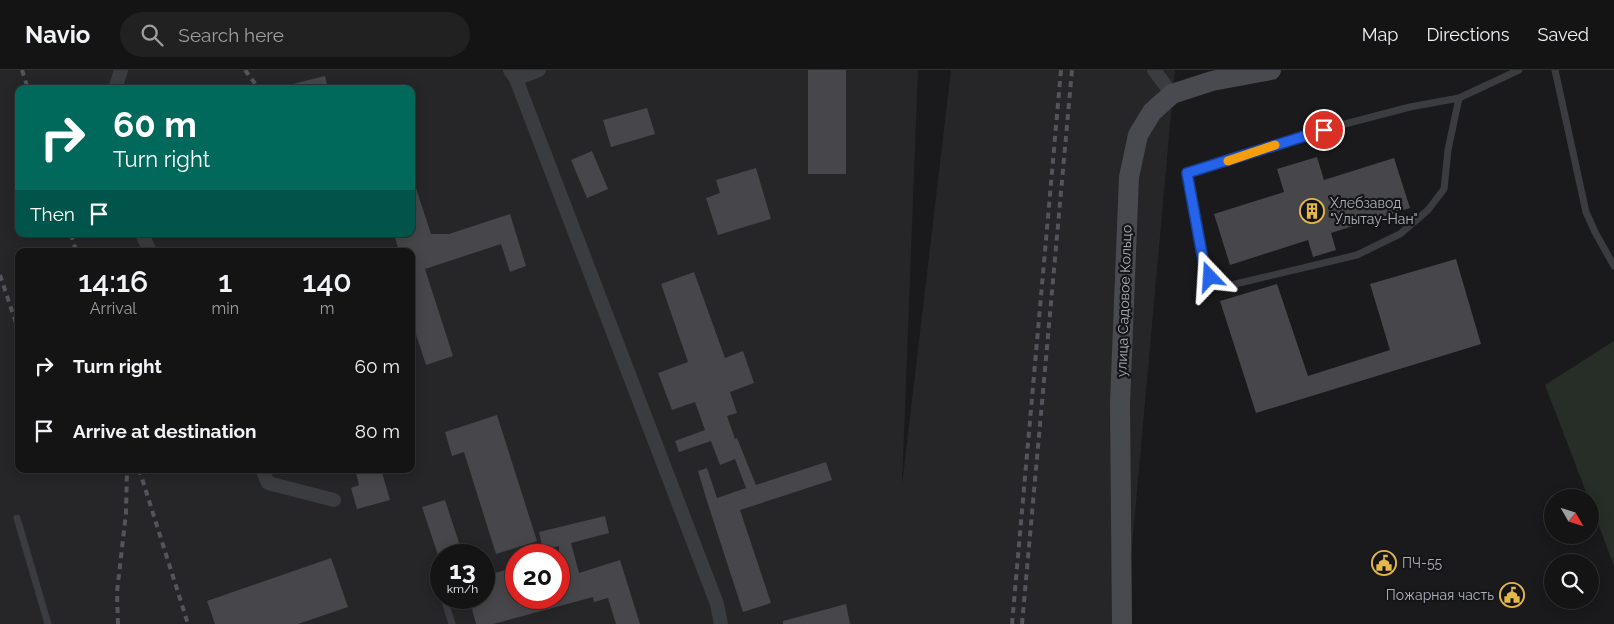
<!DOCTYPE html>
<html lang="en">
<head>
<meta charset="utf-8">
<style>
	:root { --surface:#141415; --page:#212122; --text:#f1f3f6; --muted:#9d9ea0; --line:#333334 }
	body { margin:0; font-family:Raleway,sans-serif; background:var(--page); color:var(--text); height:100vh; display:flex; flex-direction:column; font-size:19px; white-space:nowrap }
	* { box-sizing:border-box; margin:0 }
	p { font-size:16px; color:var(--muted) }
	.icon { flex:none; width:28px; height:28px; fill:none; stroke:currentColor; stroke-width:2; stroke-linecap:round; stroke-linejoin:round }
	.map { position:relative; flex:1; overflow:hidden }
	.drawer { position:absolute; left:15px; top:178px; width:400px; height:225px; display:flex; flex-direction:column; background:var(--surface); border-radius:10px; box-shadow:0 2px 12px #0003,0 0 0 1px var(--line) }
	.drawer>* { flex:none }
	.hud { position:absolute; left:15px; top:15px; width:400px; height:152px; border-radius:10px; box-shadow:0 2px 12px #0003,0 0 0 1px var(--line); background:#00695c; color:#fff; overflow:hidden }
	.needle { width:32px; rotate:129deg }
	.fabs { position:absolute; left:1544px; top:419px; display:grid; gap:10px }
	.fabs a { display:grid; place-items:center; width:55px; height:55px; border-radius:50%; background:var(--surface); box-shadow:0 2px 12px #0003,0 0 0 1px var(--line); font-size:25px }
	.speed { position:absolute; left:430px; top:474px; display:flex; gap:10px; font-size:25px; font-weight:700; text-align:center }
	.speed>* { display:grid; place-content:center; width:65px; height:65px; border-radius:50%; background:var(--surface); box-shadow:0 2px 12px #0003,0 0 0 1px var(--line); line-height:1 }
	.speed small { font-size:12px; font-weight:400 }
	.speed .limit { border:8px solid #d22; background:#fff; color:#111 }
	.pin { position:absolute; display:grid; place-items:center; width:42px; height:42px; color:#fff; margin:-21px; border:2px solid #fff; border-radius:50%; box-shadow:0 1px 5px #0007 }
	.me { position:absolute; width:55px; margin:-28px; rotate:340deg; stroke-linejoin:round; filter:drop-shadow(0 0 4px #0008) }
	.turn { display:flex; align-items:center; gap:18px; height:105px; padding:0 15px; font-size:22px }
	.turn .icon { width:65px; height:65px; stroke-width:2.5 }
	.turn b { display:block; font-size:35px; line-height:42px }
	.then { display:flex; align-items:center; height:48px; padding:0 15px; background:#0003; gap:10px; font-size:19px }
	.eta { display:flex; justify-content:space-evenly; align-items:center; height:85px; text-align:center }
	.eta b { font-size:30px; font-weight:600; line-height:35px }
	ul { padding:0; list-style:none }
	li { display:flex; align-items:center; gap:15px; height:65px; padding:0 15px }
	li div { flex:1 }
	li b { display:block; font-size:19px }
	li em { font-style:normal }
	header { display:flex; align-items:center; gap:30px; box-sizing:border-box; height:70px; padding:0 25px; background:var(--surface); border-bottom:1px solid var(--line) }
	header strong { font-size:24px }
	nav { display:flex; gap:28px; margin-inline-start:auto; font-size:18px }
	.search { width:350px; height:45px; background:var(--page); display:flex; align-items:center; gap:12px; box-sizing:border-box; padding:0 18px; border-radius:28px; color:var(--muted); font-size:19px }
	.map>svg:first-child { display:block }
	.built { fill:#262629; fill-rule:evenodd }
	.green { fill:#262e27 }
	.building { fill:#47474b }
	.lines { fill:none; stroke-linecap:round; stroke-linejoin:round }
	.lane { stroke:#3b3c40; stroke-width:7 }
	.street { stroke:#3b3c40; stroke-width:14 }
	.secondary { stroke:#494a50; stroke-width:20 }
	.rail { stroke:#54555b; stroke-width:4; stroke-dasharray:6 5; stroke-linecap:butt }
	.route-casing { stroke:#184099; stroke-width:12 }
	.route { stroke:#2563eb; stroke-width:9 }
	.slow { stroke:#f59e0b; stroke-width:9 }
	.labels { text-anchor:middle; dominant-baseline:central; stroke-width:4.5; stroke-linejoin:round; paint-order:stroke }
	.poi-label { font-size:14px; fill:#adb1ba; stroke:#151517; text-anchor:start }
	.street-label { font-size:14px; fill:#adb1ba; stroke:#151517 }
</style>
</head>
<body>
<header>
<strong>Navio</strong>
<div class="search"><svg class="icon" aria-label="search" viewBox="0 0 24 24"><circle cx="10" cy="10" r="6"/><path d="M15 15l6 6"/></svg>Search here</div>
<nav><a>Map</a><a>Directions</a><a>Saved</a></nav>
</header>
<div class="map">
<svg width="1614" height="554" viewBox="0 0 1614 554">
	<rect width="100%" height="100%" fill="#1a1a1c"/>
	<path class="built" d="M 0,0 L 918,0 L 902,415 L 951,0 L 1175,0 L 1125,554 L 0,554 ZM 19,19 L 411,19 L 411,164 L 19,164 ZM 19,181 L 411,181 L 411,399 L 19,399 ZM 441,485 L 484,485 L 484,528 L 441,528 ZM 516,485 L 559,485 L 559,528 L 516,528 Z"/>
	<path class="green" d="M 1614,271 L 1614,496 L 1590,432 L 1590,428 L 1588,427 L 1545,315 Z"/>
	<path class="building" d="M 808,0 L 846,0 L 846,104 L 808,104 Z
		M 325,6 L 328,19 L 289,19 L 289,15 Z
		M 647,38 L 655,64 L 611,77 L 603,50 Z
		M 592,81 L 608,119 L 587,128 L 571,90 Z
		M 1317,87 L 1324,110 L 1394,88 L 1410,138 L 1331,163 L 1336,180 L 1313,187 L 1308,170 L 1230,195 L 1214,144 L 1284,122 L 1277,99 Z
		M 756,98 L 771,149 L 718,165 L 706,128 L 720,123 L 716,110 Z
		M 411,109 L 413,109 L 431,164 L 449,164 L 510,144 L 526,196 L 510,202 L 501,174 L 425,199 L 453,286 L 426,295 L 411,249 L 411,181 L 399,181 L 394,164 L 411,164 Z
		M 1456,189 L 1481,274 L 1256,343 L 1220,231 L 1277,214 L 1308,306 L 1390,280 L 1370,214 Z
		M 694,202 L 725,288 L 743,281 L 754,313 L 730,322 L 737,343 L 727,346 L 735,369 L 737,368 L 756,415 L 826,392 L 832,410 L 740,440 L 771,533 L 743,542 L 707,431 L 698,401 L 707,398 L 717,428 L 746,418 L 735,389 L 720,395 L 711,371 L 679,382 L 675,371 L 705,360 L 695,332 L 672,340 L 658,303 L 688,292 L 661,214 Z
		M 497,345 L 537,471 L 496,484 L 464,382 L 452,386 L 445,362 Z
		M 355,399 L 381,399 L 390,430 L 357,439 L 351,418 L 359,415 Z
		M 445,430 L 463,485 L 438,485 L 422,437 Z
		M 605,446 L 609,463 L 571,473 L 579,503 L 620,490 L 640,554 L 616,554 L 608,528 L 594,532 L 593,527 L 493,554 L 476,554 L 469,528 L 484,528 L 484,506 L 516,497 L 516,528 L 559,528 L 559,476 L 543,480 L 539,462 Z
		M 331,488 L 348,537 L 298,554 L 215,554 L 207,531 Z
		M 846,534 L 850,554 L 783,554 L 783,551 Z"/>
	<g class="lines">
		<path class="lane" d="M 1555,0 L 1586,142 L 1595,162 L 1614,196
			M 1459,28 L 1448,80 L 1444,119 L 1428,140 L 1400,164 L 1357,185 L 1227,216 L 1210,207 L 1204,195 L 1187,103 L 1341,55 L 1410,37 L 1459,28 L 1519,0
			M 17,448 L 48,554
			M 444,528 L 452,554"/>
		<path class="street" d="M 510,0 L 516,9 L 717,534 L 721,554
			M 1154,0 L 1172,24
			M 516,9 L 539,0
			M 115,19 L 121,0
			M 142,164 L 150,181
			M 262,399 L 268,413 L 334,430"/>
		<path class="secondary" d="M 1122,554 L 1120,333 L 1129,107 L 1138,65 L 1152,42 L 1172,24 L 1212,11 L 1271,0"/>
		<path class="rail" d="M 22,0 L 28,19
			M 245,0 L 259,19
			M 71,164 L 76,181
			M 0,205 L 19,262
			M 139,399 L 188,554
			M 118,554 L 117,522 L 126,443 L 127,399
			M 1012,554 L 1061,0
			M 1022,554 L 1072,0"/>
	</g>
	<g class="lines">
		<defs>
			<path id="route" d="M 1210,207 L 1204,195 L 1187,103 L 1324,60"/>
		</defs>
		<use href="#route" class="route-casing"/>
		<use href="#route" class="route"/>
		<path class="slow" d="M 1228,91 L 1275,75"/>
	</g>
	<defs>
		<symbol id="building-ring" viewBox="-11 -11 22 22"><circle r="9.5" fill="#151517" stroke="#e4b749" stroke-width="1.5"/><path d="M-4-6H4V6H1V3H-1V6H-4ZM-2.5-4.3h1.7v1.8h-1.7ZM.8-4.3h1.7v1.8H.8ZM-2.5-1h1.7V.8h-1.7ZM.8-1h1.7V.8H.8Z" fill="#e4b749"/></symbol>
		<symbol id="civic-ring" viewBox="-11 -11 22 22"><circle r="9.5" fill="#151517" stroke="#e4b749" stroke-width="1.5"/><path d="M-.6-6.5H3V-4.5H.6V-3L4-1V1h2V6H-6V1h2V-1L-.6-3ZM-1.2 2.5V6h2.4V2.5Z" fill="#e4b749"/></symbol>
	</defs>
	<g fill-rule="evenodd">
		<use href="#building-ring" x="1298" y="127" width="28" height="28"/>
		<use href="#civic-ring" x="1370" y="479" width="28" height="28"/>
		<use href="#civic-ring" x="1498" y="511" width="28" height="28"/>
	</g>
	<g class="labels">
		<g class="poi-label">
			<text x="1330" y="133">Хлебзавод<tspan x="1330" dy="16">"Улытау-Нан"</tspan></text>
			<text x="1402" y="493">ПЧ-55</text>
			<text x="1494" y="525" text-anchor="end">Пожарная часть</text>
		</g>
		<g class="street-label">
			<text transform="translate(1124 231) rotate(-88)">улица Садовое Кольцо</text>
		</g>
	</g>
</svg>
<div class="fabs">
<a><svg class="needle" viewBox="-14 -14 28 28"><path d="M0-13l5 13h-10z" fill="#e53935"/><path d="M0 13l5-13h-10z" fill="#9d9ea0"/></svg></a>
<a><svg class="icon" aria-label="search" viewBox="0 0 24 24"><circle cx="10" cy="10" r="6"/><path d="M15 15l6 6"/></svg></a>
</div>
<div class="speed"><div>13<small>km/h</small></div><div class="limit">20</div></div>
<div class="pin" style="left:1324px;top:60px;background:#d93025"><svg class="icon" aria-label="arrive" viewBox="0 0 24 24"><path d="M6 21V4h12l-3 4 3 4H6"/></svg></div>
<svg class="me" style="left:1210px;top:207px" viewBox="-20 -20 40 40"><path d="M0-17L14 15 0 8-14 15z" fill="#2563eb" stroke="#fff" stroke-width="4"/></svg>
<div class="hud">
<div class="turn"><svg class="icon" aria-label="right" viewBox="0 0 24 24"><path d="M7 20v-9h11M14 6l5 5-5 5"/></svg><div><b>60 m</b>Turn right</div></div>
<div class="then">Then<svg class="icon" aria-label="arrive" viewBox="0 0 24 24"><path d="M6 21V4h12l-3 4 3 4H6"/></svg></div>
</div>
<section class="drawer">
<div class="eta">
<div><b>14:16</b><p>Arrival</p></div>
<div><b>1</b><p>min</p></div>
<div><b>140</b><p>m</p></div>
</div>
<ul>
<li><svg class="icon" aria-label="right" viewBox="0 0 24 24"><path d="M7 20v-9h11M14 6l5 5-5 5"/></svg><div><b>Turn right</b></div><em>60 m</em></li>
<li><svg class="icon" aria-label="arrive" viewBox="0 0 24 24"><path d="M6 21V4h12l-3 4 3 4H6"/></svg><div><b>Arrive at destination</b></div><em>80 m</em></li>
</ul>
</section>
</div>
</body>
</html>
